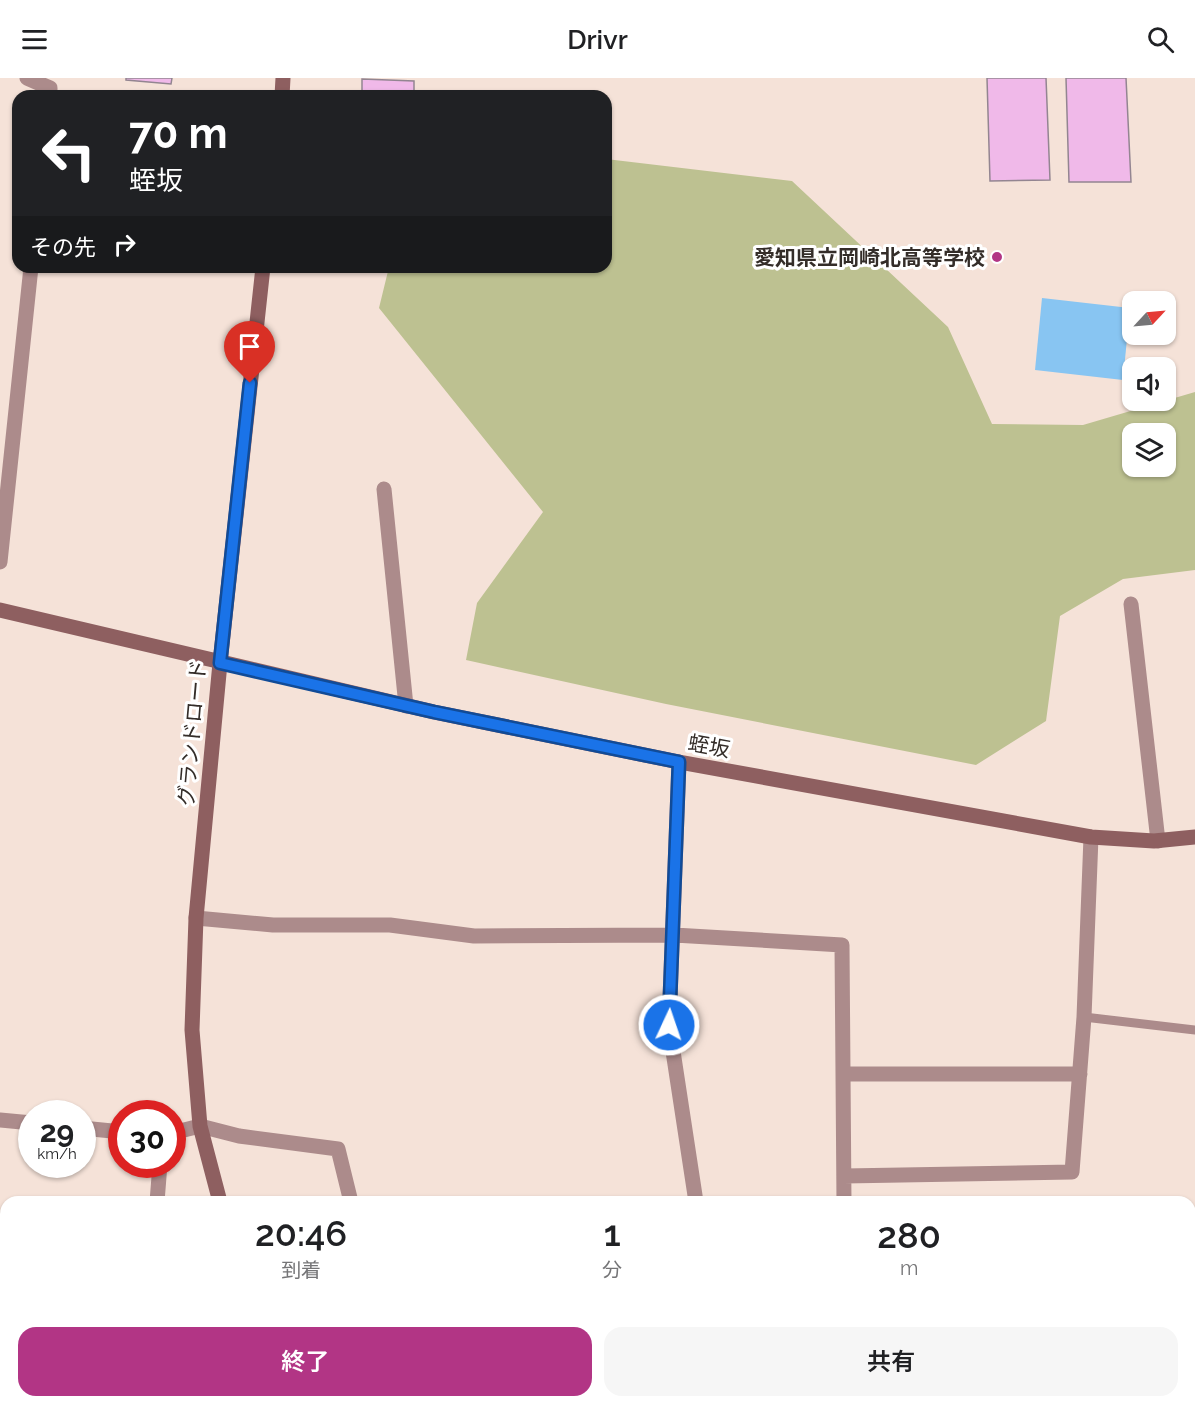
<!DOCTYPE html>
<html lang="ja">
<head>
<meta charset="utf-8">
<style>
	:root { --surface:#fff; --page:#f6f6f6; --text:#202124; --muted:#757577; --accent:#b23585 }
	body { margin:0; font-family:Raleway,"Noto Sans JP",sans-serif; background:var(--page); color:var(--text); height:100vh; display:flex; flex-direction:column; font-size:22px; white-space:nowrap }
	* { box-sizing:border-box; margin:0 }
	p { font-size:20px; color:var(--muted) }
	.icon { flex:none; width:33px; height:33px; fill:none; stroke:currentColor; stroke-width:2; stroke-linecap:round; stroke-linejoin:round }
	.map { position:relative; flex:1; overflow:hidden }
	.details { position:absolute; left:0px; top:1118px; width:1196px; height:212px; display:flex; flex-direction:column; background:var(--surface); border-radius:18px 18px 0 0; box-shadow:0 2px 4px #0004 }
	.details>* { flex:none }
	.top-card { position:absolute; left:12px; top:12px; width:600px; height:183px; border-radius:18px; box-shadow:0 2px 4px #0004; background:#202124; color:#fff; overflow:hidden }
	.needle { width:39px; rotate:64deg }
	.buttons { position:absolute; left:1122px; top:213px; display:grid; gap:12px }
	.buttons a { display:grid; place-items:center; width:54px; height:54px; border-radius:12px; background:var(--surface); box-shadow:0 2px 4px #0004; font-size:30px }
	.speed { position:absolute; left:18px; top:1022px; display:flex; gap:12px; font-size:30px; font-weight:700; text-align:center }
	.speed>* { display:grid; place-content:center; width:78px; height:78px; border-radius:50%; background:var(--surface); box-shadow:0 2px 4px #0004; line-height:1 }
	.speed small { font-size:15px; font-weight:400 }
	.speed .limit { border:9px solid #d22; background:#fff; color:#111 }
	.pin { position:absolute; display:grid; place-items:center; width:51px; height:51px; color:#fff; margin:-62px -26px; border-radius:50% 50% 50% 0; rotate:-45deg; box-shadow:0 0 6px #0007 }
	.pin .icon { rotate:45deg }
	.me { position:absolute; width:66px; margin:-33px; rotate:3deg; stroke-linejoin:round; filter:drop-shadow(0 0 4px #0008) }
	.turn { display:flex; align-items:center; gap:21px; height:126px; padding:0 18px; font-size:27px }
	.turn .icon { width:78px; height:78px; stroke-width:2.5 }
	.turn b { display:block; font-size:42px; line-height:51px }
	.then { display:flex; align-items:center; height:57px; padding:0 18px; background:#0003; gap:12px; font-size:22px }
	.eta { display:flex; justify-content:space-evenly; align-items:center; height:102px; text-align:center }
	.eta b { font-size:36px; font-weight:600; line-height:42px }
	.cta { display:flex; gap:12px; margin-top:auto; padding:12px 18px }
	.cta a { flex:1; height:69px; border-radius:18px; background:var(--accent); color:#fff; font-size:24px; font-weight:600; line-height:69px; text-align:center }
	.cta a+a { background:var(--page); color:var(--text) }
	header { display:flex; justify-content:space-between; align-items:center; height:78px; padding:0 18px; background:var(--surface); font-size:27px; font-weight:600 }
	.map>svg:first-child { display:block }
	.green { fill:#bdc191; fill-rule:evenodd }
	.water { fill:#88c5f2 }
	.building { fill:#f0b9e9; stroke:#938591; stroke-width:1.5 }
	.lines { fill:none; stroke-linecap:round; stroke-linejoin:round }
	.lane { stroke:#ac8b8b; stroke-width:9 }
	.street { stroke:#ac8b8b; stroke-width:15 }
	.secondary { stroke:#8e5f60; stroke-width:15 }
	.route-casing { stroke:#114b97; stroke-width:15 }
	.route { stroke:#1a73e8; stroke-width:10 }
	.poi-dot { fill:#b23585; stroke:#fff; stroke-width:2 }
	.labels { text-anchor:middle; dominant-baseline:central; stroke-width:6; stroke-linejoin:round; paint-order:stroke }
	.poi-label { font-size:21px; font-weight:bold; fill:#342d29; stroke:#fff; text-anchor:end }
	.street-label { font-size:21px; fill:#342d29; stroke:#fff }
</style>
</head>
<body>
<header><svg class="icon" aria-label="menu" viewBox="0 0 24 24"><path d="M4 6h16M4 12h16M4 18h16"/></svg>Drivr<svg class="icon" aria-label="search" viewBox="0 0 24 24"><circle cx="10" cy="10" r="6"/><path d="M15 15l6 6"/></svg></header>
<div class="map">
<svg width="1195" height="1328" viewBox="0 0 1195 1328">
	<rect width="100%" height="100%" fill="#f5e2d8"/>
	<path class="green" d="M 606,81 L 792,103 L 948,249 L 992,346 L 1083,347 L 1195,314 L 1195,492 L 1123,501 L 1060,538 L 1046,643 L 976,687 L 666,626 L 466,582 L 477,525 L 543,434 L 379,230 L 389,189 L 606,189 ZM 1132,356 L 1166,356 L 1166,388 L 1132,388 Z"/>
	<path class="water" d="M 1042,220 L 1130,230 L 1123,302 L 1035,292 Z"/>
	<path class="building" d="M 126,0 L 172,0 L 171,6 L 126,2 Z
		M 987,0 L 1046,0 L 1050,102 L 990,103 Z
		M 1066,0 L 1126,0 L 1131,104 L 1069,104 Z
		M 362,1 L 414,3 L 414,18 L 362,18 Z"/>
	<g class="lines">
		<path class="lane" d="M 1084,939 L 1195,952"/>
		<path class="street" d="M 27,0 L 50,10 L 50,18
			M 384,411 L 406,628
			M 0,484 L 31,189
			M 1131,526 L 1158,763
			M 679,684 L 669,947 L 696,1124
			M 196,840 L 273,847 L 390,847 L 474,858 L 674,857 L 842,867 L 844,1124
			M 844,996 L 1080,996
			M 0,1042 L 32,1045
			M 82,1050 L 122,1054
			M 172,1055 L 200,1048 L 239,1058 L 338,1071 L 351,1124
			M 844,1098 L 1072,1094 L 1084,939 L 1091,759
			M 157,1124 L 160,1086
			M 1190,1222 L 1195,1220
			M 0,1251 L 6,1256
			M 86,1323 L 89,1328
			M 394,1323 L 395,1328
			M 144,1328 L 144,1323"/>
		<path class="secondary" d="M 282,18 L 283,0
			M 0,532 L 434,634 L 679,684 L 1091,759 L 1154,763 L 1195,759
			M 220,1124 L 200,1048 L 192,952 L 196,840 L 220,585 L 263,189
			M 290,1323 L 292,1328"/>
	</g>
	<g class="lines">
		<defs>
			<path id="route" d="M 250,305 L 220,585 L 434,634 L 679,684 L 669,947"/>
		</defs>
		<use href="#route" class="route-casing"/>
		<use href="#route" class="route"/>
	</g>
	<circle class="poi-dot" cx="997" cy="179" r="6"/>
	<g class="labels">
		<g class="poi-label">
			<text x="985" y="179">愛知県立岡崎北高等学校</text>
		</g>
		<g class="street-label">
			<text transform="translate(192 655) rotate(-85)">グランドロード</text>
			<text transform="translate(709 668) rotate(10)">蛭坂</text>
		</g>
	</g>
</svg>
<div class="buttons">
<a><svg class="needle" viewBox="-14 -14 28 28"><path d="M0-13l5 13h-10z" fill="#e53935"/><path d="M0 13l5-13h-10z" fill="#757577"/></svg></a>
<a><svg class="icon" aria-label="sound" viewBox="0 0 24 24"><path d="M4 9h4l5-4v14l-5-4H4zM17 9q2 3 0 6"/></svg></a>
<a><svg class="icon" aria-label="layers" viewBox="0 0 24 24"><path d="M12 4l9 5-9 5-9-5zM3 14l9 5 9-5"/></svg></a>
</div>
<div class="speed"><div>29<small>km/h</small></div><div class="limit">30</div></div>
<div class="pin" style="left:250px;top:305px;background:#d93025"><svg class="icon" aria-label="arrive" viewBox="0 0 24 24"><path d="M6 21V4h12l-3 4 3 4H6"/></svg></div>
<svg class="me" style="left:669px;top:947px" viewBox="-20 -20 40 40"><circle r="17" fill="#1a73e8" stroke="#fff" stroke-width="3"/><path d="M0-11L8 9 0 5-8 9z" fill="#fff"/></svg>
<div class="top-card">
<div class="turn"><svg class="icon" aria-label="left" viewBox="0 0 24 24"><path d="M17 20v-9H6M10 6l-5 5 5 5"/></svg><div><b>70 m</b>蛭坂</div></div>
<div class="then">その先<svg class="icon" aria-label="right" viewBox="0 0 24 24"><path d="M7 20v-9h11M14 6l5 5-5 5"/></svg></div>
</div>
<section class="details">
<div class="eta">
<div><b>20:46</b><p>到着</p></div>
<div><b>1</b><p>分</p></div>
<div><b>280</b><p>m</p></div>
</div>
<div class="cta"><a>終了</a><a>共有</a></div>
</section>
</div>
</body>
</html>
